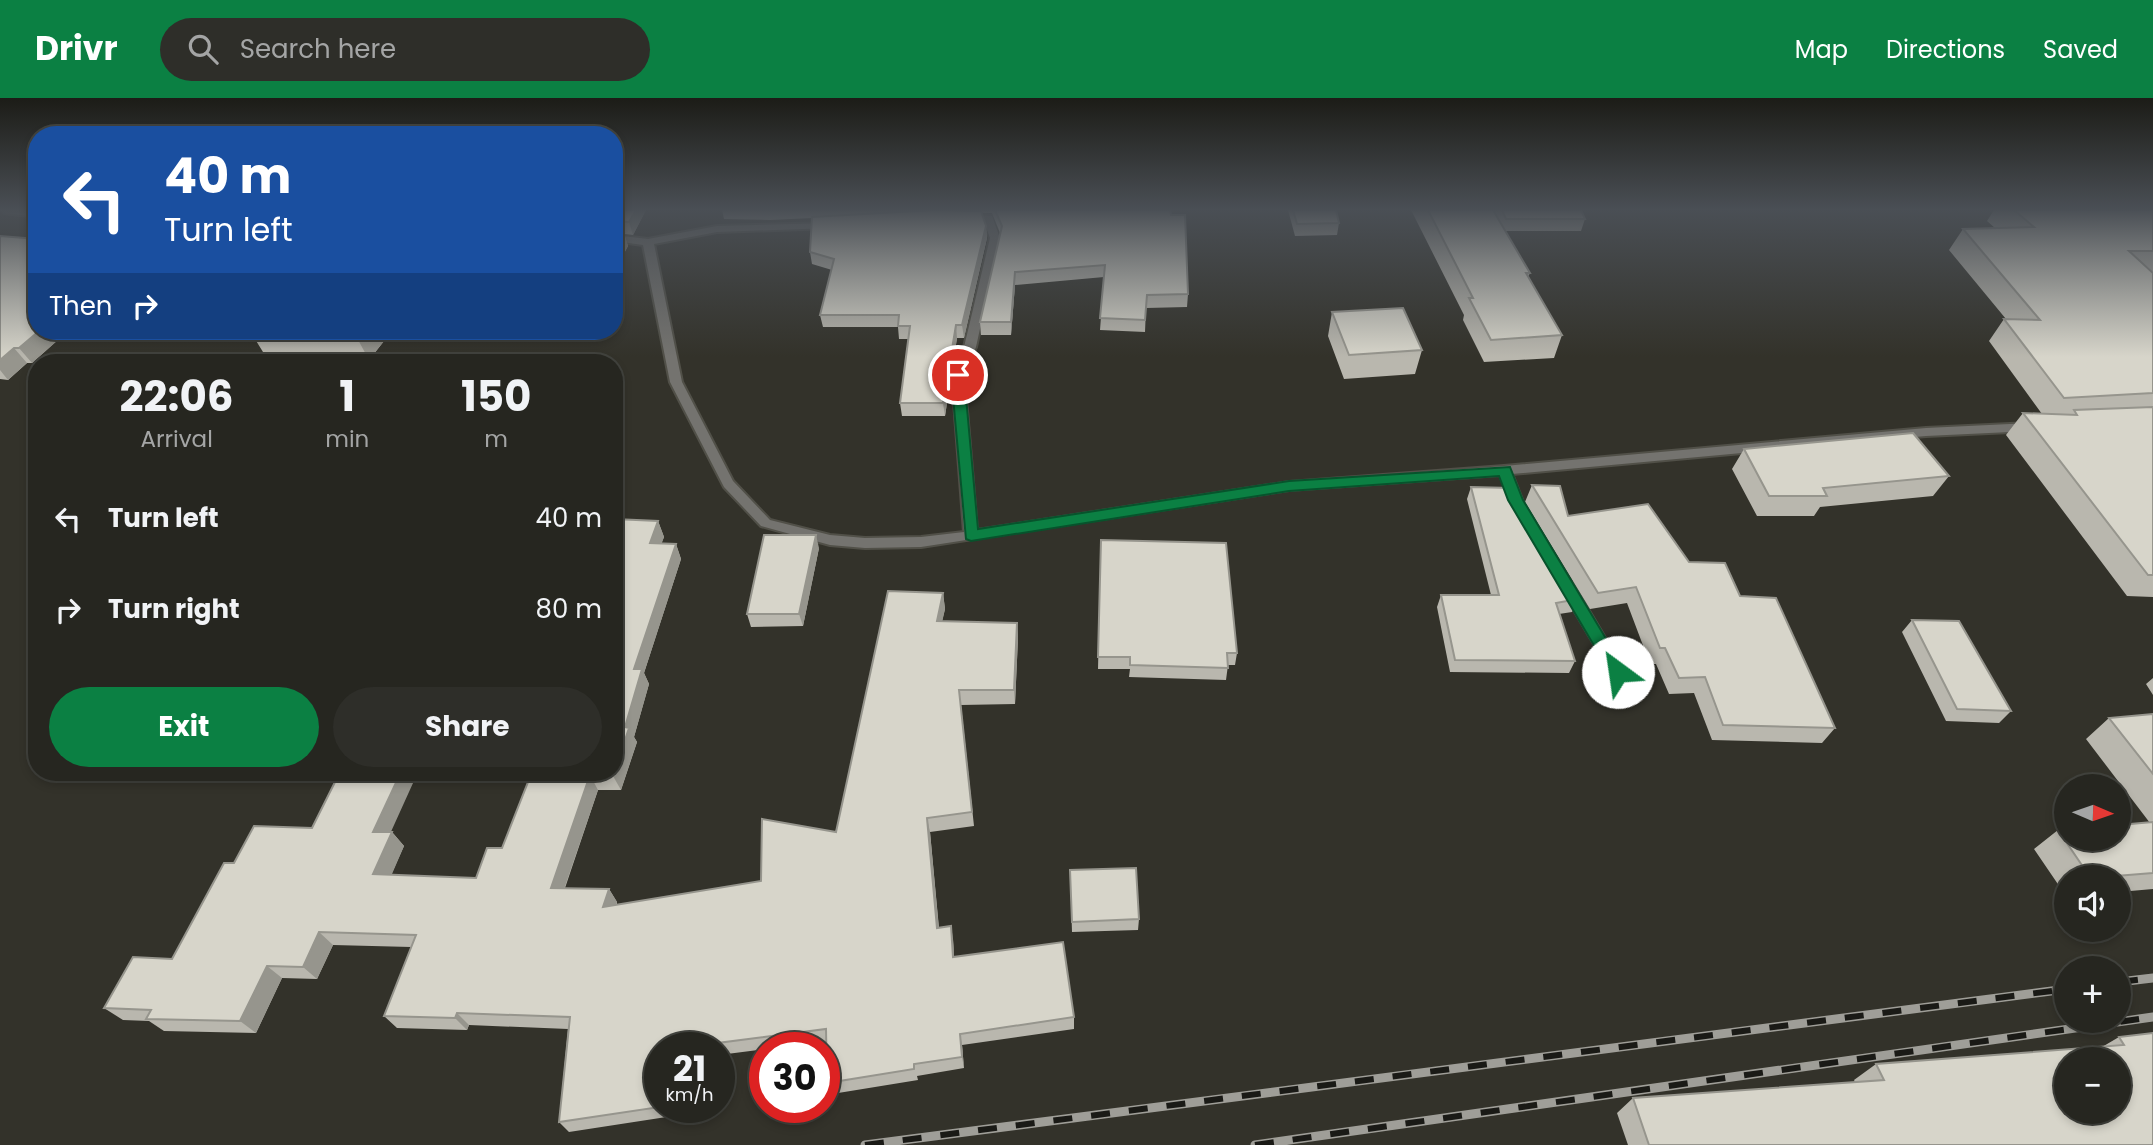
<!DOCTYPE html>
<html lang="en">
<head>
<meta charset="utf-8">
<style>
	:root { --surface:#262620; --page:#2e2e29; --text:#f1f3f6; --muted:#a4a5a5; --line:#42433e; --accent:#0b8043 }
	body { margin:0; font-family:Poppins,sans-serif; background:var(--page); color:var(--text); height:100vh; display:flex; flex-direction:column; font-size:26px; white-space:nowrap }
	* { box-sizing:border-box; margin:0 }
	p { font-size:23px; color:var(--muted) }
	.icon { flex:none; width:38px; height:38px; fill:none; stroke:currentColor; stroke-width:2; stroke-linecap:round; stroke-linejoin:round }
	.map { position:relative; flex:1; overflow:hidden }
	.panel { position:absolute; left:28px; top:256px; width:595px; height:427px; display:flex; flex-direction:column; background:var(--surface); border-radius:28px; box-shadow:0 4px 10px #0003,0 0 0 2px var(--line) }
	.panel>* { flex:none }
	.top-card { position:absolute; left:28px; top:28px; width:595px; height:214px; border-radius:28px; box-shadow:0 4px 10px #0003,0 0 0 2px var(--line); background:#1a4fa0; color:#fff; overflow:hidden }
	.needle { width:46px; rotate:92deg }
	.fabs { position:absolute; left:2054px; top:676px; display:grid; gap:14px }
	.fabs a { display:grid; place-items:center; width:77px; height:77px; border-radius:50%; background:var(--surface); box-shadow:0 4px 10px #0003,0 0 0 2px var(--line); font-size:35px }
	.speed { position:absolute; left:644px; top:934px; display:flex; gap:14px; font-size:35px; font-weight:700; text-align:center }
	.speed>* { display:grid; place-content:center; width:91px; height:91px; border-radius:50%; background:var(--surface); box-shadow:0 4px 10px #0003,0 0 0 2px var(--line); line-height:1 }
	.speed small { font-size:18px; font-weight:400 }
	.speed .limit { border:10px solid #d22; background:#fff; color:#111 }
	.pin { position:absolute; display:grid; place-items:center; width:60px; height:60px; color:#fff; margin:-30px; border:4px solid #fff; border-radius:50%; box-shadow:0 2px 7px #0007 }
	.me { position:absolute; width:77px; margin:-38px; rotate:329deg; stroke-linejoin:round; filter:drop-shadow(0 0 5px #0008) }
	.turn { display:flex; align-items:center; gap:24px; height:147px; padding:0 21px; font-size:32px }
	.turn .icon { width:91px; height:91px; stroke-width:2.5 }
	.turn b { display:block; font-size:49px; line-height:60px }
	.then { display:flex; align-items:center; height:66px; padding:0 21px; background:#0003; gap:14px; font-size:26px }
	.eta { display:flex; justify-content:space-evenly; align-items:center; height:119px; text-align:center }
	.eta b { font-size:42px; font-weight:700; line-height:49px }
	.primary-button { display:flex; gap:14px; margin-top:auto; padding:14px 21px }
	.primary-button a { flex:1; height:80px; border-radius:42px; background:var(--accent); color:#fff; font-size:28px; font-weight:700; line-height:80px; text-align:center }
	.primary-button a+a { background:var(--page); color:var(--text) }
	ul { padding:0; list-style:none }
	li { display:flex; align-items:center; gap:21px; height:91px; padding:0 21px }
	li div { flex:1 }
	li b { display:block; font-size:26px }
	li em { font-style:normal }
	header { display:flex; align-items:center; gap:42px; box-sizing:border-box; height:98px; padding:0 35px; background:var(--accent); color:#fff }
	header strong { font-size:33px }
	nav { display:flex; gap:38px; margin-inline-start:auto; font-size:24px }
	.search { width:490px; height:63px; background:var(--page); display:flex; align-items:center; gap:18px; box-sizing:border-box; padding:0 24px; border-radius:38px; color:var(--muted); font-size:26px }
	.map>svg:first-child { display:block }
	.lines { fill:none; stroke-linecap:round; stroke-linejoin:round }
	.minor-casing { stroke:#515048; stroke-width:4 }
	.minor { fill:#74736f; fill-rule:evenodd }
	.rail-casing { stroke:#9f9e98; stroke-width:9 }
	.rail { stroke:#1a1a16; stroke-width:6; stroke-dasharray:19; stroke-linecap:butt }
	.wall { fill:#b9b7ae }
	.shaded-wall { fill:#96958d }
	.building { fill:#d7d5ca; stroke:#96958d; stroke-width:2; fill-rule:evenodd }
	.route { fill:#0b8043; stroke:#07532c; stroke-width:2 }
</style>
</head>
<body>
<header>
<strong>Drivr</strong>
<div class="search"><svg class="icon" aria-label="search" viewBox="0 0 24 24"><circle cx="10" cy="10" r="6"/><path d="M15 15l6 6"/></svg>Search here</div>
<nav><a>Map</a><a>Directions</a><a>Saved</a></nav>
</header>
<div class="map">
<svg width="2153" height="1047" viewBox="0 0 2153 1047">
	<rect width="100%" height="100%" fill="#33322a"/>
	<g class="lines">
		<defs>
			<path id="minor" d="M 0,112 L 37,113 L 37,119 L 4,115 Z
				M 966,116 L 992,118 L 1000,140 L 976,249 L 964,277 L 977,432 L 1289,384 L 1504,368 L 1926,330 L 2031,325 L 2037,329 L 2031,333 L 1926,338 L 1512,376 L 1524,407 L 1518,412 L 1512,407 L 1500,377 L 1289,392 L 921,449 L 865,450 L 830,447 L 761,428 L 724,389 L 670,284 L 643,147 L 614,143 L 614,137 L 648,141 L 717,128 L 834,125 L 835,127 L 830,130 L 717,134 L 654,146 L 682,284 L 733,383 L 770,422 L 830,437 L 865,440 L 921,439 L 964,434 L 952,277 L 964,249 L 990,140 L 984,123 L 962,121 L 961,119 Z
				M 1568,485 L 1573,486 L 1623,570 L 1625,574 L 1623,578 L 1613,578 L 1561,490 Z"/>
		</defs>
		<use href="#minor" class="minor-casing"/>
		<use href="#minor" class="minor"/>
		<defs>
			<path id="rail" d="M 2119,884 L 2153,880
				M 865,1047 L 2067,891
				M 1255,1047 L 2153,919"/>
		</defs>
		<use href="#rail" class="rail-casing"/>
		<use href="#rail" class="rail"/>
	</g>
	<path class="wall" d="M 614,112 L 646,112 L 633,137 L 624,136 L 628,148 L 614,174 Z
		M 722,112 L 1170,112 L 1188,196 L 1187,209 L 1146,210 L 1145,234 L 1100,232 L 1104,179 L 1015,187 L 1011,237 L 981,237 L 980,224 L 1000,135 L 992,115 L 982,115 L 986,128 L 987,140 L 964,240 L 957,240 L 945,318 L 902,318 L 900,305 L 908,241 L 899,241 L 898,229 L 823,229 L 820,217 L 832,172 L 812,166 L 810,154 L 812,120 L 770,122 L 724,121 Z
		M 1288,112 L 1336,112 L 1339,125 L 1337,137 L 1295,138 Z
		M 1411,112 L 1581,112 L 1585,121 L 1581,133 L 1505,133 L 1530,175 L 1528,179 L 1562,237 L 1554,260 L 1484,264 L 1463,222 L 1464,217 Z
		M 1994,112 L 2153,112 L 2153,499 L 2127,498 L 2006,337 L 2023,315 L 2042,316 L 1989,243 L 2004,221 L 2006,221 L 1949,152 L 1963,131 L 1995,130 L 1987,123 Z
		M 0,138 L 37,233 L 68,233 L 32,265 L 27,265 L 8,282 L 0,281 Z
		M 1332,214 L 1422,252 L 1415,276 L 1344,281 L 1328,238 Z
		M 250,233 L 392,233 L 369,262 L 263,254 Z
		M 1744,351 L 1949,378 L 1933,398 L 1820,409 L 1814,418 L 1757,418 L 1732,371 Z
		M 1532,387 L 1568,418 L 1689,464 L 1740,498 L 1835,630 L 1822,645 L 1712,642 L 1694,595 L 1669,596 L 1656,566 L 1650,566 L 1627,505 L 1590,511 L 1525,404 Z
		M 1471,389 L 1578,501 L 1572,514 L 1559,516 L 1575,563 L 1569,575 L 1450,574 L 1437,509 L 1441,497 L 1491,497 L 1467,401 Z
		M 658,423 L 664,439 L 661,446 L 676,446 L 681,461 L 644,575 L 649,586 L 634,639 L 637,644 L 621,692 L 598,692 L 565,790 L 609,791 L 617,804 L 617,807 L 761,783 L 836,734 L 943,495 L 945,511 L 942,523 L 1017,525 L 1018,540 L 1015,606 L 961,607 L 974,728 L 930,734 L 939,830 L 953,841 L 954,859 L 1074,919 L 1074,931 L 962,947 L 964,970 L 917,978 L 918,982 L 832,996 L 827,985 L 826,944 L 774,950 L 765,950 L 765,951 L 719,957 L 719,950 L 660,950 L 660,1010 L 674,1010 L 673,1018 L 569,1034 L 559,1024 L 568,931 L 469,927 L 467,932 L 397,930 L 384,918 L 411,849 L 333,847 L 317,881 L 282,880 L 256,935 L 164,933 L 149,923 L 123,922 L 104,910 L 172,861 L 234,765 L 392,734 L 404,748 L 391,777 L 476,780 L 502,750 Z
		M 1101,442 L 1237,555 L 1235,567 L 1228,567 L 1226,582 L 1129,579 L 1130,571 L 1098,571 Z
		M 819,450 L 803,528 L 751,529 L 747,516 Z
		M 1912,522 L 2011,613 L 1999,625 L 1946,623 L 1902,534 Z
		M 2153,580 L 2153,597 L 2146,586 Z
		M 2153,616 L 2153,791 L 2119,794 L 2119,779 L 2067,779 L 2067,798 L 2066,798 L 2034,751 L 2058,732 L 2150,725 L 2086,641 L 2109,620 Z
		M 1070,772 L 1139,821 L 1138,832 L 1072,834 Z
		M 2153,935 L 2153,1047 L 1628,1047 L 1617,1015 L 1633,1000 L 1855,984 L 1854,982 L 1876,966 L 2102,949 L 2119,939 Z"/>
	<path class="shaded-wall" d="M 636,112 L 646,112 L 633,137 L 629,124 Z
		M 986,128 L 987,140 L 964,240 L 962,227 Z
		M 624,135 L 628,148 L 614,174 L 614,154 Z
		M 1015,174 L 1015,187 L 1011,237 L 1011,224 Z
		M 956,227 L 957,240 L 945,318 L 943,305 Z
		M 39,233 L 68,233 L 32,265 L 19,250 Z
		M 360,233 L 392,233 L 369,262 L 356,238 Z
		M 14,250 L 27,265 L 8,282 L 0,272 L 0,262 Z
		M 658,423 L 664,439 L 656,461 L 650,445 Z
		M 816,437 L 819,450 L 803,528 L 799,516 Z
		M 676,446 L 681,461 L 644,575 L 649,586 L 634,639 L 637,644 L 621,692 L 613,678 L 625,629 L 634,571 Z
		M 943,495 L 945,511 L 939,538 L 937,523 Z
		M 1017,525 L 1018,540 L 1015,606 L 1014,592 Z
		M 401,674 L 418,674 L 385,747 L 373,734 Z
		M 590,677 L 598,692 L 560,803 L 551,790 Z
		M 927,720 L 930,734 L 940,843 L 937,830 Z
		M 392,734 L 404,748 L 386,790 L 373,776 Z
		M 609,791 L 617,804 L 612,822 L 603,809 Z
		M 951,828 L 953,841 L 955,872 L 953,859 Z
		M 319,834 L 333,847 L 317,881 L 303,869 Z
		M 267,868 L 282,880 L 256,935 L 240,923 Z
		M 457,915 L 469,927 L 467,932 L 455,920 Z
		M 960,936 L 962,947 L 964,970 L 962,959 Z
		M 666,1010 L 674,1010 L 673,1018 Z"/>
	<path class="building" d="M 614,112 L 636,112 L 629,124 L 614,123 Z
		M 935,112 L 981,113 L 986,128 L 962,227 L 956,227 L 943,305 L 900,305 L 910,228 L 898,228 L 899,217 L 820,217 L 834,161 L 810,154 L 812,119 Z
		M 995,112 L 1170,112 L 1171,117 L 1185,117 L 1188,196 L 1147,197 L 1145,222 L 1100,220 L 1105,167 L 1015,174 L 1011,224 L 980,224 L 1002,128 Z
		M 1293,112 L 1336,112 L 1339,125 L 1297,126 Z
		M 1428,112 L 1493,112 L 1530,175 L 1526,175 L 1562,237 L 1491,242 L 1469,200 L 1473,200 Z
		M 1502,112 L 1581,112 L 1585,121 L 1506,121 Z
		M 2014,112 L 2153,112 L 2153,153 L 2129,153 L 2153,175 L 2153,295 L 2064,300 L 2004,221 L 2040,222 L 1963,131 L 2034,129 Z
		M 614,134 L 624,135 L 614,154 Z
		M 0,138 L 37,141 L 37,233 L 39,233 L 19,250 L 14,250 L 0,262 Z
		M 1403,210 L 1422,252 L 1349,257 L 1332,214 Z
		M 289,233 L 360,233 L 356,238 Z
		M 2153,309 L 2153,477 L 2148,477 L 2023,315 L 2077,317 L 2074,312 Z
		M 1913,335 L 1949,378 L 1823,390 L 1827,398 L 1769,398 L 1744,351 Z
		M 1532,387 L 1560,388 L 1568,418 L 1648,406 L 1689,464 L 1725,465 L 1740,498 L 1776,500 L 1835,630 L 1723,627 L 1705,579 L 1679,580 L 1665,550 L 1660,550 L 1636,489 L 1598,495 Z
		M 1471,389 L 1511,390 L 1578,501 L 1556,505 L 1575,563 L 1455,562 L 1441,497 L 1499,497 Z
		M 614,421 L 658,423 L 650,445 L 676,446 L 634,571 L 642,571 L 625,629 L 629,630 L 613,678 L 590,677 L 551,790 L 609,791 L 603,809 L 761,783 L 762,721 L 836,734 L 888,493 L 943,495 L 937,523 L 1017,525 L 1014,592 L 959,592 L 972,714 L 927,720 L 937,830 L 951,828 L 953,859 L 1063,844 L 1074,919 L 960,936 L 962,959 L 914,966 L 914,971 L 827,985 L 826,931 L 710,946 L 710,950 L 660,950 L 660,1009 L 559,1024 L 570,919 L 457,915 L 455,920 L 384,918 L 416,837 L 319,834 L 303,869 L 267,868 L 240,923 L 146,921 L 151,912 L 104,910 L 133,859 L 172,861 L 224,765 L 234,765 L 254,728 L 312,730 L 340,674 L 401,674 L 373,734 L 392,734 L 373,776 L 476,780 L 487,750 L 502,750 L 532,674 L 614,674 Z
		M 764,437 L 816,437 L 799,516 L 747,516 Z
		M 1101,442 L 1226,445 L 1237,555 L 1227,555 L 1228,570 L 1130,567 L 1130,559 L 1098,559 Z
		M 1912,522 L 1959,523 L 2011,613 L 1957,611 Z
		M 2153,616 L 2153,676 L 2109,620 Z
		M 2153,724 L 2153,775 L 2103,779 L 2090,779 L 2058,732 L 2067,731 L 2067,740 L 2119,740 L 2119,727 Z
		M 1136,770 L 1139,821 L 1072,824 L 1070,772 Z
		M 2153,935 L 2153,1047 L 1649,1047 L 1633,1000 L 1884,982 L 1876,966 L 2124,947 L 2119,939 ZM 2067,961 L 2119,961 L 2119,1013 L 2067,1013 Z"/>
	<linearGradient id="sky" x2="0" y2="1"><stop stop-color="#1c1c17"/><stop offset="0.43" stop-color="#4a4f55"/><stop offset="1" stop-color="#4a4f55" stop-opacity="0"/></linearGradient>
	<rect width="2153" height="259" fill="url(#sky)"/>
	<path class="route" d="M 958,273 L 964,277 L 978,431 L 1289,383 L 1510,369 L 1523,402 L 1626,574 L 1624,578 L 1612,578 L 1508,402 L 1499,378 L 1289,393 L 971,443 L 966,441 L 951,277 Z"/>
</svg>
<div class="fabs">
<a><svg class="needle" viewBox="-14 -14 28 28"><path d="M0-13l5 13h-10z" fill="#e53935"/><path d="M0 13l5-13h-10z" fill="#a4a5a5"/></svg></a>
<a><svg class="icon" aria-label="sound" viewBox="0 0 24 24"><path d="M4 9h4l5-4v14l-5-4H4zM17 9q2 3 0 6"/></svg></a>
<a>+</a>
<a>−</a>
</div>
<div class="speed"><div>21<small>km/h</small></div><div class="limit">30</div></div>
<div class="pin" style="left:958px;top:277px;background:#d93025"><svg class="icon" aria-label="arrive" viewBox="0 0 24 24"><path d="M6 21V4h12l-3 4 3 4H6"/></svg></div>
<svg class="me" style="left:1618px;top:574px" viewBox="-20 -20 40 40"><circle r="19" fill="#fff"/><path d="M0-13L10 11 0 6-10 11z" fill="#0b8043"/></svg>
<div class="top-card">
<div class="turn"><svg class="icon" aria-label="left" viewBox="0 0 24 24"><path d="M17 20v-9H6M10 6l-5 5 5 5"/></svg><div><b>40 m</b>Turn left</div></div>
<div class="then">Then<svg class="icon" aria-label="right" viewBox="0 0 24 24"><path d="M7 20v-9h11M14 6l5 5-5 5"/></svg></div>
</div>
<section class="panel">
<div class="eta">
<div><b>22:06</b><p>Arrival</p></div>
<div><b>1</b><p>min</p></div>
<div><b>150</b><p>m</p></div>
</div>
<ul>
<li><svg class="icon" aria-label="left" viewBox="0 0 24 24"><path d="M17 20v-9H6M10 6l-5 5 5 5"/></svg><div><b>Turn left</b></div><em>40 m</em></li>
<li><svg class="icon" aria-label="right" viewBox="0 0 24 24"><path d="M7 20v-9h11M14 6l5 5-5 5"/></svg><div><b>Turn right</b></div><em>80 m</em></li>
</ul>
<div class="primary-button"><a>Exit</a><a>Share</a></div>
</section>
</div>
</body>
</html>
